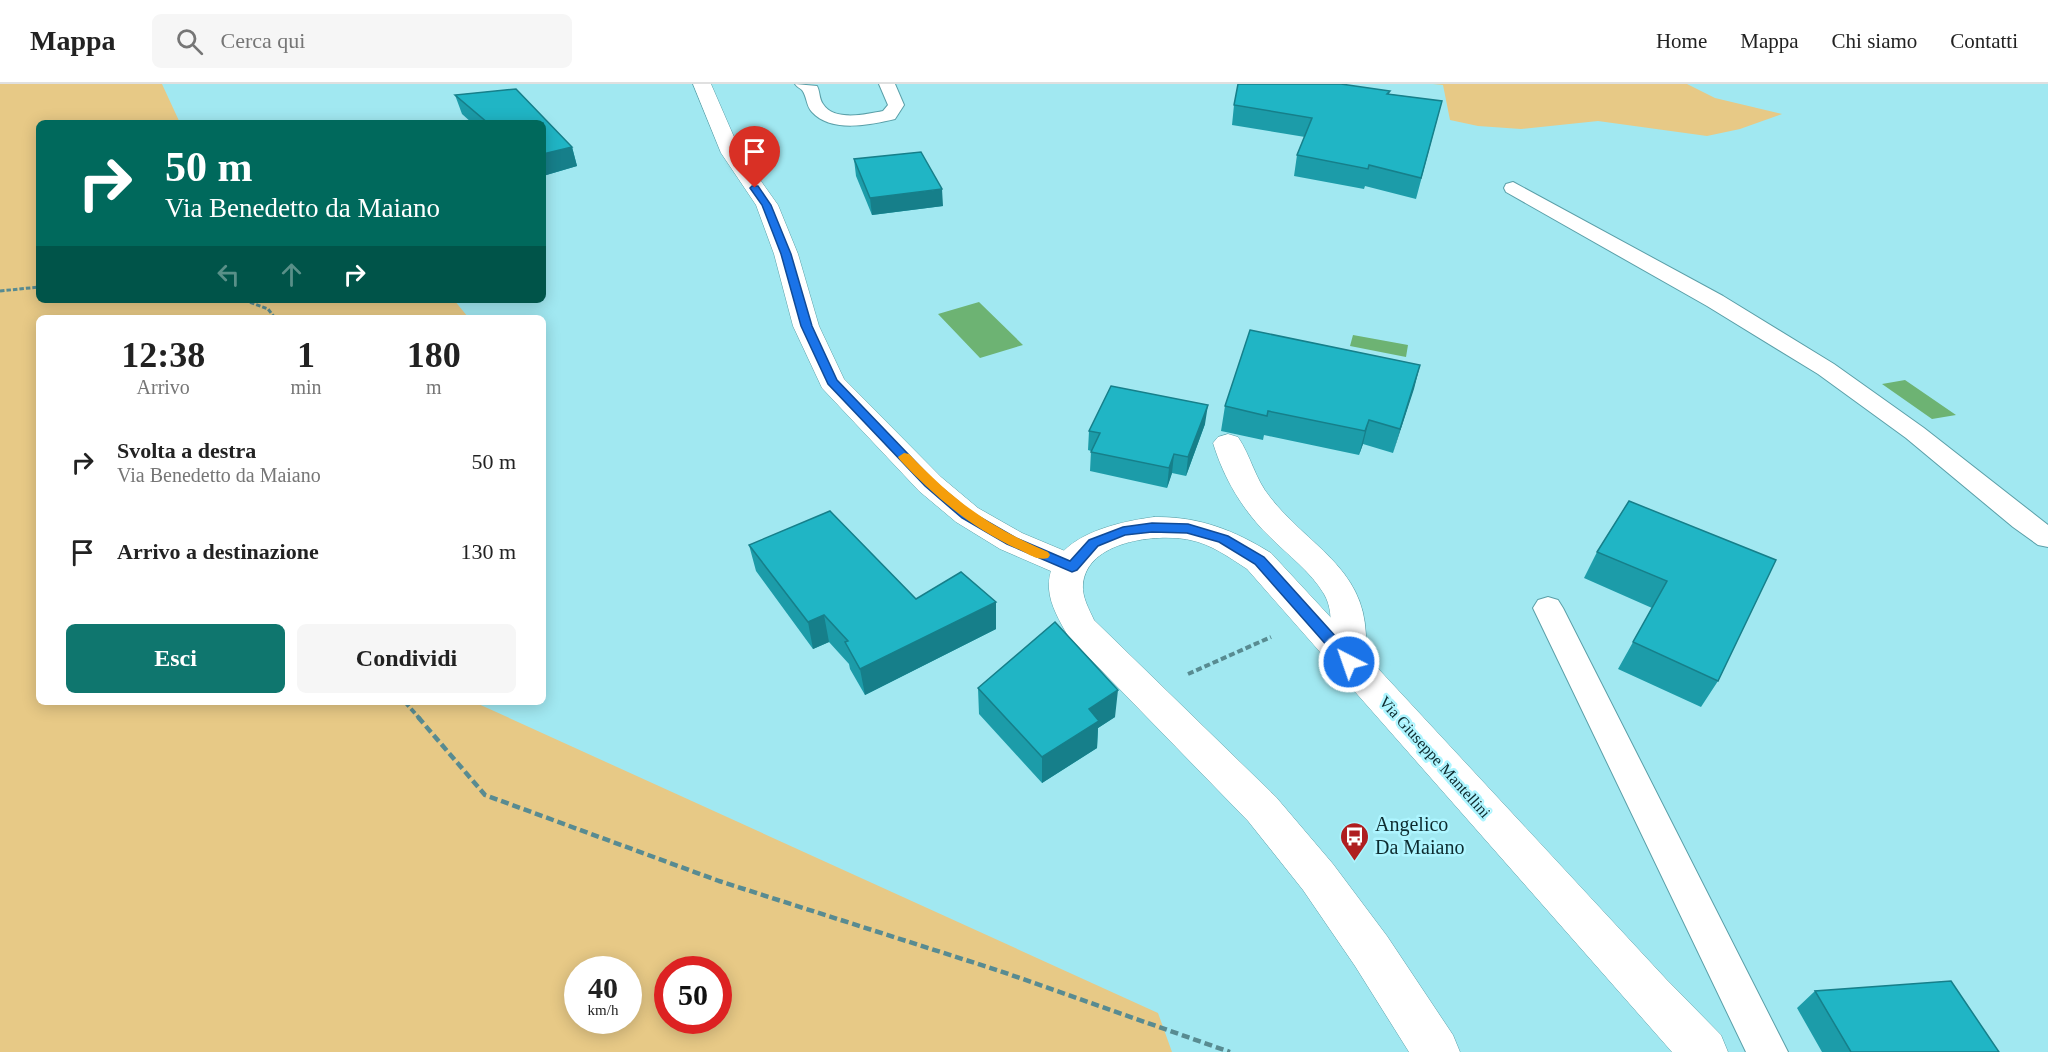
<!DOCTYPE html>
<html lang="it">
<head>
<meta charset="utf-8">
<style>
	:root { --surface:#fff; --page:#f6f6f6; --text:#222; --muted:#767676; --line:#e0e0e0; --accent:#0f766e }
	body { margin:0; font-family:Georgia,serif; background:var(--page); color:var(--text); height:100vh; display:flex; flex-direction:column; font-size:22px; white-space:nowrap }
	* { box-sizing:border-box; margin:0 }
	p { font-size:20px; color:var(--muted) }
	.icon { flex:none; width:33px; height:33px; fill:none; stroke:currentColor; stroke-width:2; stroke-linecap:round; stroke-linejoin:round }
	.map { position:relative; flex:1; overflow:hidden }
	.drawer { position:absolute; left:36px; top:231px; width:510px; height:390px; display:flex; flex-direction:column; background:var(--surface); border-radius:9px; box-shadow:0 3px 15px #0003 }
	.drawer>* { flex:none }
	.banner { position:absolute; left:36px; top:36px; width:510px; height:183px; border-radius:9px; box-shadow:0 3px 15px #0003; background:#00695c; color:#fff; overflow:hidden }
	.speed { position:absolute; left:564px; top:872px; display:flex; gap:12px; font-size:30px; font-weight:700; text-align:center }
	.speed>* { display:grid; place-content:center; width:78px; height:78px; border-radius:50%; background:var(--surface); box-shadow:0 3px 15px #0003; line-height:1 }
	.speed small { font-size:15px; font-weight:400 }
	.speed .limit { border:9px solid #d22; background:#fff; color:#111 }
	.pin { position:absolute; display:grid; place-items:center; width:51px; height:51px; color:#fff; margin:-62px -26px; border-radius:50% 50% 50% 0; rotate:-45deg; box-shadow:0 0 6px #0007 }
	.pin .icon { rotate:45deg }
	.me { position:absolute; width:66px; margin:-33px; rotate:319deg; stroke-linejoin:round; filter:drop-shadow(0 0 4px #0008) }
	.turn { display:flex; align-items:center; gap:21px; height:126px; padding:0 30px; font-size:27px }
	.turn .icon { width:78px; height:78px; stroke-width:2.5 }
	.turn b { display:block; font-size:42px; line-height:51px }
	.lanes { display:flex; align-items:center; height:57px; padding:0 30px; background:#0003; justify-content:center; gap:30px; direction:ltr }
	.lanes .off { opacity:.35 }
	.eta { display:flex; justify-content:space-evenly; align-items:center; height:102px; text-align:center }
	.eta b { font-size:36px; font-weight:600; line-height:42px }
	.primary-button { display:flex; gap:12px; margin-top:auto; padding:12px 30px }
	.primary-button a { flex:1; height:69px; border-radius:9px; background:var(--accent); color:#fff; font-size:24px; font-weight:600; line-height:69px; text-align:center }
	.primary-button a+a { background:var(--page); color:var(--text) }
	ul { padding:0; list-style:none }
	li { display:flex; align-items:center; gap:18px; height:90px; padding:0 30px }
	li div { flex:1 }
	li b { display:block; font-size:22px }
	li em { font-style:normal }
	header { display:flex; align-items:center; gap:36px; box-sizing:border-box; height:84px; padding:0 30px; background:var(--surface); border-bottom:2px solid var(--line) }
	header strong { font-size:28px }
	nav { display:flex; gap:33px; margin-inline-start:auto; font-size:21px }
	.search { width:420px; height:54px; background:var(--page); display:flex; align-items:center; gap:15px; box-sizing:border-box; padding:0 21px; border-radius:9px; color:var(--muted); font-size:22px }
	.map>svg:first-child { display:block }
	.green { fill:#e7c986; fill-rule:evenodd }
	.water { fill:#6db373 }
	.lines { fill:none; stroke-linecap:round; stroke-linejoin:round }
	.service-casing { stroke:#5a9fa8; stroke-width:2 }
	.minor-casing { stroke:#5a9fa8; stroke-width:1 }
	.secondary-casing { stroke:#5a9fa8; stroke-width:1 }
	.path-far2 { stroke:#588b91; stroke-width:3; stroke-dasharray:4.5 2; stroke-linecap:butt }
	.path-far1 { stroke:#588b91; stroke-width:4; stroke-dasharray:6 3; stroke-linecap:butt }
	.path { stroke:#588b91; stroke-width:4.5; stroke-dasharray:8 4; stroke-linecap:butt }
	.service { fill:#fff; fill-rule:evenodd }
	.minor { fill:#fff; fill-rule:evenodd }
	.secondary { fill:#fff; fill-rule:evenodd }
	.wall { fill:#1c9ca9 }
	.shaded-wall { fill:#167f8a }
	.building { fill:#20b5c5; stroke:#167f8a; stroke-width:1.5 }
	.route { fill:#1a73e8; stroke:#114b97; stroke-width:1.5 }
	.slow { fill:#f59e0b }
	.labels { text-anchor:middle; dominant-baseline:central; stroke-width:5; stroke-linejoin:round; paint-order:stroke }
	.street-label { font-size:16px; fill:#0d2b2f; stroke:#aef5ff }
	.near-poi-label { font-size:20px; fill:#0d2b2f; stroke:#aef5ff; text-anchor:start }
</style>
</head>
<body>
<header>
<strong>Mappa</strong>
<div class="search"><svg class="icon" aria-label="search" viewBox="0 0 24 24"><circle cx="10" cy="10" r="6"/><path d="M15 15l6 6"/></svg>Cerca qui</div>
<nav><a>Home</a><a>Mappa</a><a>Chi siamo</a><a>Contatti</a></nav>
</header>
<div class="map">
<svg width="2048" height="968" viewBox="0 0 2048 968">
	<rect width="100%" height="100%" fill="#a1e8f1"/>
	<path class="green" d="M 0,0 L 162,0 L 180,39 L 39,39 L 39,216 L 454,216 L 468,233 L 39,234 L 39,618 L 474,618 L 1158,929 L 1172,968 L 0,968 ZM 578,885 L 628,885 L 628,936 L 578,936 ZM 668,885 L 718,885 L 718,936 L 668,936 Z
		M 1433,0 L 1687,0 L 1715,14 L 1782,30 L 1740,45 L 1707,52 L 1598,37 L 1521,45 L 1478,42 L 1450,36 L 1443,1 Z"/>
	<path class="water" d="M 979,218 L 1023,261 L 980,274 L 938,230 Z
		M 1353,251 L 1408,261 L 1406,273 L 1350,262 Z
		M 1905,296 L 1956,331 L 1932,335 L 1882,300 Z"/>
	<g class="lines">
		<defs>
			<path id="service" d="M 795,0 L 817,2 C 820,7 819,15 823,20 C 834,38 867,30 883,27 L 888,21 L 879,0 L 895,0 L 904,21 L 895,35 C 870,41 831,49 812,28 C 806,22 807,12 802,6 C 800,4 797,3 795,0 Z
				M 1513,98 L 1723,212 L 1834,280 L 1924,344 L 2048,441 L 2048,463 L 2038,461 L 2013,443 L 1906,354 L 1818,290 L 1707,222 L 1506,108 L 1504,104 L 1506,100 Z
				M 1548,513 L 1558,516 L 1563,524 L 1788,968 L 1746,968 L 1533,524 L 1538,516 Z"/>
			<path id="minor" d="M 693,0 L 711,0 L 741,69 L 778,121 L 798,170 L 819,242 L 844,295 L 941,393 L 978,424 L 1022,449 L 1084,475 L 1088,483 L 1084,491 L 1072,494 L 1060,491 L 1000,465 L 956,438 L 919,407 L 822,304 L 793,242 L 774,170 L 756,121 L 721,69 Z
				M 1228,350 L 1238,353 C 1251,372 1255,395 1270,413 C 1307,461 1364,483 1366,551 C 1366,564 1368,575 1362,587 L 1349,590 L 1336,587 C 1324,563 1338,534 1324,510 C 1311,488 1288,471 1270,453 C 1243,427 1224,395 1213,359 L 1218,353 Z"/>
			<path id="secondary" d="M 1154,433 C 1198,432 1234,446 1271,469 L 1666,895 L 1721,951 L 1728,968 L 1672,968 L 1247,485 C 1230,474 1211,460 1190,456 C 1157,449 1086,457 1083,501 C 1082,513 1089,525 1094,536 L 1276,713 L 1333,780 L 1387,852 L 1453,951 L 1460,968 L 1409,968 L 1355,882 L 1303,806 L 1248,737 L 1068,552 C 1060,538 1050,521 1049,505 C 1046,453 1116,438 1154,433 Z"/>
		</defs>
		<use href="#service" class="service-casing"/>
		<use href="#minor" class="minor-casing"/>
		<use href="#secondary" class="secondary-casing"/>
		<path class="path-far2" d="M 0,207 L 39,203
			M 244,216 L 268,225 L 275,234"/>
		<path class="path-far1" d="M 1188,590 L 1271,553
			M 405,618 L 420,635"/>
		<path class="path" d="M 418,633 L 485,711 L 719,797 L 1000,887 L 1230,968"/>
		<use href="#service" class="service"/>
		<use href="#minor" class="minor"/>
		<use href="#secondary" class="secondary"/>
	</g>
	<path class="wall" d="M 516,5 L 572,63 L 577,82 L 543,92 L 543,39 L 472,39 L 462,30 L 455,11 Z
		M 1390,7 L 1389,10 L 1442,17 L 1416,115 L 1365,102 L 1364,105 L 1294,92 L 1297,71 L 1305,53 L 1232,41 L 1234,21 Z
		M 854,75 L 943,122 L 872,131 L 856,92 Z
		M 1420,281 L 1393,369 L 1363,360 L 1359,371 L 1264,351 L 1263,356 L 1221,347 L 1225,322 Z
		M 1205,340 L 1186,392 L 1172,389 L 1167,404 L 1090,387 L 1091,367 L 1088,366 L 1089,347 Z
		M 1629,417 L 1718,597 L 1701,623 L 1618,585 L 1652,524 L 1584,494 L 1597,468 Z
		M 749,461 L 916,515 L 996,545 L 865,611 L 850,585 L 849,580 L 829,558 L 813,565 L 756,487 Z
		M 978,604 L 1115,633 L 1098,644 L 1097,664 L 1042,699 L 979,630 Z
		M 1815,907 L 1999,968 L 1822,968 L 1797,924 Z"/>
	<path class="shaded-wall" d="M 572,63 L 577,82 L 543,92 L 543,70 Z
		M 942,105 L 943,122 L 872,131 L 870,114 Z
		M 1420,281 L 1414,305 L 1393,369 L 1400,345 Z
		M 1208,321 L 1205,340 L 1186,392 L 1188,373 Z
		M 1369,336 L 1363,360 L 1359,371 L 1365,347 Z
		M 1174,370 L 1172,389 L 1167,404 L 1169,384 Z
		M 996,518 L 996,545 L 865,611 L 860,585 Z
		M 824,531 L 829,558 L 813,565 L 808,538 Z
		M 1118,606 L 1115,633 L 1098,644 L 1097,664 L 1042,699 L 1042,673 L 1089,625 Z"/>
	<path class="building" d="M 1238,0 L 1341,0 L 1390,7 L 1387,10 L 1442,17 L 1421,94 L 1369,81 L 1368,85 L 1297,71 L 1312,34 L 1234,21 Z
		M 516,5 L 572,63 L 543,70 L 543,39 L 488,39 L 455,11 Z
		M 921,68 L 942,105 L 870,114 L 854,75 Z
		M 1250,246 L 1420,281 L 1400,345 L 1369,336 L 1365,347 L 1268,327 L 1267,332 L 1225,322 Z
		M 1111,302 L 1208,321 L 1188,373 L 1174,370 L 1169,384 L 1091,368 L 1100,349 L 1089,347 Z
		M 1629,417 L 1776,476 L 1718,597 L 1633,558 L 1667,497 L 1597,468 Z
		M 830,427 L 916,515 L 961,488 L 996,518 L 860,585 L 845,558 L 848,557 L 824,531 L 808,538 L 749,461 Z
		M 1055,538 L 1118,606 L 1089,625 L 1099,637 L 1042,673 L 978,604 Z
		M 1951,897 L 1999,968 L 1851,968 L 1815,907 Z"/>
	<path class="route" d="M 752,102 L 758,102 L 771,121 L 791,170 L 812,242 L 837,296 L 934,397 L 971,428 L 1016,454 L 1070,477 L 1089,456 L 1123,443 L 1152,439 L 1188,440 L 1228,452 L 1264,473 L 1355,574 L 1357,578 L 1355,581 L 1344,581 L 1255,480 L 1219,458 L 1187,449 L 1152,448 L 1125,451 L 1098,462 L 1077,486 L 1072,488 L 1007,460 L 962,434 L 925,402 L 828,300 L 801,242 L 781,170 L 762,121 L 750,104 Z"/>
	<path class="slow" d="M 904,369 L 909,370 C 954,417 988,442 1048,468 L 1050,471 L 1048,474 C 1039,477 1030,471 1022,467 C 974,446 936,414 900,376 L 898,373 Z"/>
	<defs>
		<symbol id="bus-pin" viewBox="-11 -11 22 30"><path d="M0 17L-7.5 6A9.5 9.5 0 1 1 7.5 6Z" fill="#af1e20" stroke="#aef5ff"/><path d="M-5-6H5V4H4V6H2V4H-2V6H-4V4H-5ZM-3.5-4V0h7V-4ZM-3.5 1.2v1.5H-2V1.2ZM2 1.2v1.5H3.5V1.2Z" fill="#fff"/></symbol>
	</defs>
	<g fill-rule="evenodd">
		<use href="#bus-pin" x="1338" y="736" width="33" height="45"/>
	</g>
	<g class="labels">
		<g class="street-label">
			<text transform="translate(1435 673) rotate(48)">Via Giuseppe Mantellini</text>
		</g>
		<g class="near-poi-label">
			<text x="1375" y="740">Angelico<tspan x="1375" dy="23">Da Maiano</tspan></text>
		</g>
	</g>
</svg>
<div class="speed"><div>40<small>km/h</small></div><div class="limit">50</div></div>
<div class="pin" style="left:755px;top:104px;background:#d93025"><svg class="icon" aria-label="arrive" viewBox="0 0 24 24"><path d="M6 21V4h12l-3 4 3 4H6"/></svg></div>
<svg class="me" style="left:1349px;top:578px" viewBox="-20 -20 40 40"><circle r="17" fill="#1a73e8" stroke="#fff" stroke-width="3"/><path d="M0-11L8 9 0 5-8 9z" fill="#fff"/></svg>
<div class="banner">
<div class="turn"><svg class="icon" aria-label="right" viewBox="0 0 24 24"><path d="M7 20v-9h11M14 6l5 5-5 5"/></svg><div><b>50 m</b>Via Benedetto da Maiano</div></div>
<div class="lanes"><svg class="icon off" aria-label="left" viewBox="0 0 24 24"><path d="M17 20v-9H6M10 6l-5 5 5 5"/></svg><svg class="icon off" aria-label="ahead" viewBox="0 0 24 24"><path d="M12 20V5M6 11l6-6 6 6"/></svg><svg class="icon" aria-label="right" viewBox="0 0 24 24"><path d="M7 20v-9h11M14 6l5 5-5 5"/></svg></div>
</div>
<section class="drawer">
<div class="eta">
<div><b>12:38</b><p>Arrivo</p></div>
<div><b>1</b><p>min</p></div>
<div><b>180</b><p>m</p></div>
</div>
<ul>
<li><svg class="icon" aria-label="right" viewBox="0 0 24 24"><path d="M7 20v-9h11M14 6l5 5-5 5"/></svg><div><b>Svolta a destra</b><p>Via Benedetto da Maiano</p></div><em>50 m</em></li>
<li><svg class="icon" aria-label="arrive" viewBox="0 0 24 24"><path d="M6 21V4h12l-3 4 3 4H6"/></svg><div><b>Arrivo a destinazione</b></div><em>130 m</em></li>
</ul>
<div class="primary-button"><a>Esci</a><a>Condividi</a></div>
</section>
</div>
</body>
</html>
